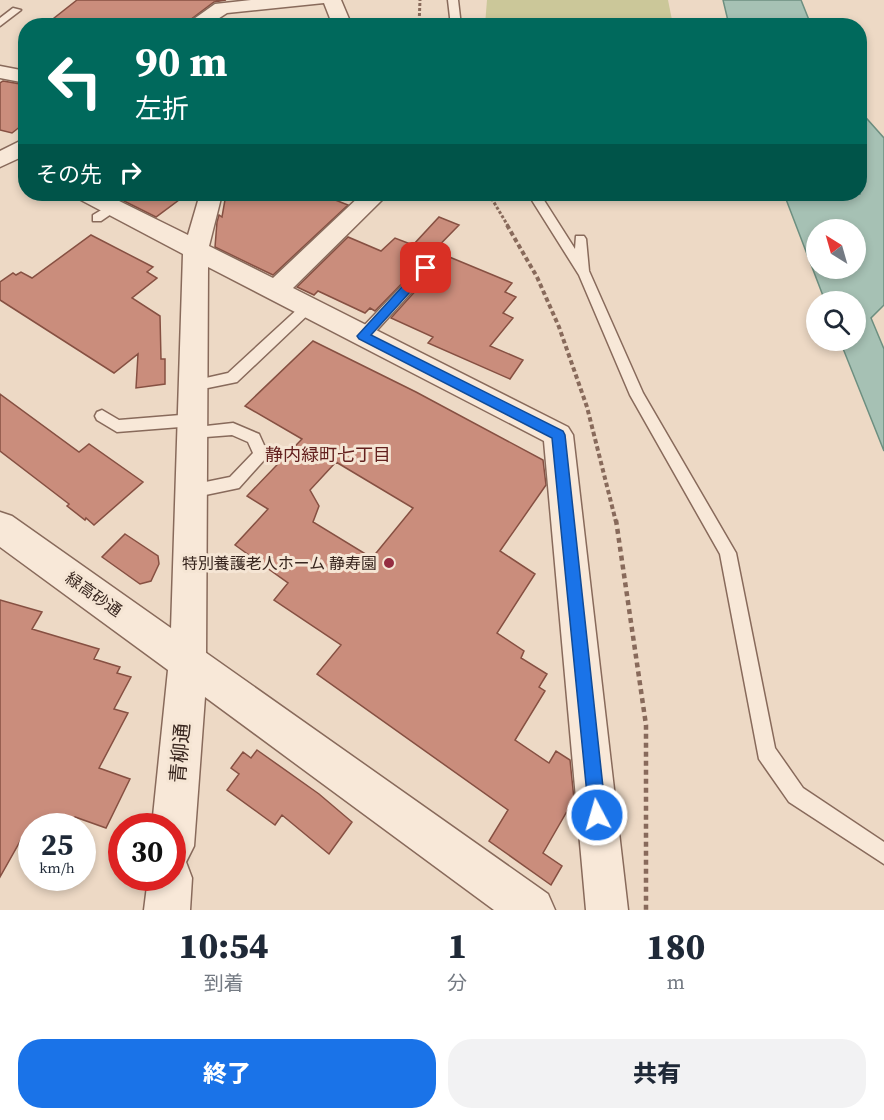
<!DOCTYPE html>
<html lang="ja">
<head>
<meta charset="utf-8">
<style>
	:root { --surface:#fff; --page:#f2f2f3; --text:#1f2937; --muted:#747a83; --accent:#1a73e8 }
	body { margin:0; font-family:"Source Serif 4","Noto Sans JP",serif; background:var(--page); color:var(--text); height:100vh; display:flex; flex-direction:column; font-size:22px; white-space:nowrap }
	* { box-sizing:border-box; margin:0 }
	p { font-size:20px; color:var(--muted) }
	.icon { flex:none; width:33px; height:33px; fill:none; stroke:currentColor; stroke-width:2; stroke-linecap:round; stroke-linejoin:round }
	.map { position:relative; height:910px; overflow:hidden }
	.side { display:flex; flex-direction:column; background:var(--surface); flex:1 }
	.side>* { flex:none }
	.banner { position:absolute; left:18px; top:18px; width:849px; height:183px; border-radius:24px; box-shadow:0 3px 9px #0003; background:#00695c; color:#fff; overflow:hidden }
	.needle { width:39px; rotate:323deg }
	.controls { position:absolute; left:806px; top:219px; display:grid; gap:12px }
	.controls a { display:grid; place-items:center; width:60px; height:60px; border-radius:50%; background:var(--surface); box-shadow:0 3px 9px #0003; font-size:30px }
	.speed { position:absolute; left:18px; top:813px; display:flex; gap:12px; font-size:30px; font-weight:700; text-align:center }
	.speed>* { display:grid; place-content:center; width:78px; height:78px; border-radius:50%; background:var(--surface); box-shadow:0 3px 9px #0003; line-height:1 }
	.speed small { font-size:15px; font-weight:400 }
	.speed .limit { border:9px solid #d22; background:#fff; color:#111 }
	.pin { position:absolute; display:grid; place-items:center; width:51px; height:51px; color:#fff; margin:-26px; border-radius:12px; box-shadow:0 3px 9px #0006 }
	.me { position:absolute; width:66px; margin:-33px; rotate:354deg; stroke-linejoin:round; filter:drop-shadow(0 0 4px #0008) }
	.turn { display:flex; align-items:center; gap:21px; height:126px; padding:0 18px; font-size:27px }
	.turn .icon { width:78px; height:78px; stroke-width:2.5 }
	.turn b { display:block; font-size:42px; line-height:51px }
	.then { display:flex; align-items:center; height:57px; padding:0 18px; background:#0003; gap:12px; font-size:22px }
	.eta { display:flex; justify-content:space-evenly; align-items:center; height:102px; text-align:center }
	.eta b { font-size:36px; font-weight:800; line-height:42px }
	.button { display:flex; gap:12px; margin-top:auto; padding:12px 18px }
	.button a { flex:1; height:69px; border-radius:24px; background:var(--accent); color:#fff; font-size:24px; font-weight:800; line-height:69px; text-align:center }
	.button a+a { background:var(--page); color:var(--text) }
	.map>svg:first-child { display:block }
	.green { fill:#cbc799 }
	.water { fill:#a6c1b4; stroke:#6d8f80; stroke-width:1.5; fill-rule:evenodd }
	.building { fill:#ca8d7c; stroke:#865042; stroke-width:1.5; fill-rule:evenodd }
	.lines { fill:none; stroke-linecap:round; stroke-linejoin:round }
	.service-casing { stroke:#886a5b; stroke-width:3 }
	.minor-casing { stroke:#886a5b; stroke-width:3 }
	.tertiary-casing { stroke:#886a5b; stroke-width:3 }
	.path-far2 { stroke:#886a5b; stroke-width:3; stroke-dasharray:3 2; stroke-linecap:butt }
	.path-far1 { stroke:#886a5b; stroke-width:4; stroke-dasharray:4.5 3; stroke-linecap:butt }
	.path { stroke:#886a5b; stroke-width:4.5; stroke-dasharray:5 4; stroke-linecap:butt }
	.service { fill:#f8e8d8; fill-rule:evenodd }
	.minor { fill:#f8e8d8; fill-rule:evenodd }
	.tertiary { fill:#f8e8d8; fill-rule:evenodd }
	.route { fill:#1a73e8; stroke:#114b97; stroke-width:1.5 }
	.poi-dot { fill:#952d41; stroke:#f5e5d4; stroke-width:2 }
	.labels { text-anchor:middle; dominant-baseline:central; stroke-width:6; stroke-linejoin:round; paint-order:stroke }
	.poi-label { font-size:16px; fill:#38261f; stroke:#f5e5d4; text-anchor:end }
	.street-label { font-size:16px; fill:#38261f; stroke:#f5e5d4 }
	.neighbourhood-label { font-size:18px; fill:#64211f; stroke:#f5e5d4 }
	.near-street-label { font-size:20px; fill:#38261f; stroke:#f5e5d4 }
</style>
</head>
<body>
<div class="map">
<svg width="884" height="910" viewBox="0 0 884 910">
	<rect width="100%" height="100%" fill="#edd9c5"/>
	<path class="green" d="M 487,0 L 668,0 L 673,25 L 485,25 Z"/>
	<path class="water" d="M 723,0 L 801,0 L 811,25 L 729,25 Z
		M 860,111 L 884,138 L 884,305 L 871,318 L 884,349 L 884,451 L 840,341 L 855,340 L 855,302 L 825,301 L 784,194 L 860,194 ZM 816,230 L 855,230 L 855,268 L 816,268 Z"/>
	<path class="building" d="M 77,0 L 226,0 L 214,2 L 182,26 L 44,26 Z
		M 3,81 L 26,85 L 26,122 L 12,133 L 0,130 L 0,83 Z
		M 110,194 L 187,194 L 156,217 Z
		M 226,194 L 298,194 L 315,200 L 320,194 L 348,205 L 273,275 L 215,247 L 217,222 L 219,215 L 222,217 Z
		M 439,217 L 459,225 L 375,311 L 370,308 L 365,313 L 318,291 L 314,295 L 297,287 L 348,237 L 381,251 L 395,238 L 413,245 Z
		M 91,235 L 153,267 L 147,272 L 157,278 L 132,298 L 160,316 L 161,359 L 165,359 L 165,384 L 136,388 L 138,354 L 114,373 L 0,300 L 0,282 L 13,273 L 16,275 L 21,272 L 32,278 Z
		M 447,256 L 512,283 L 505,292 L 516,297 L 503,313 L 513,318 L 490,346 L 523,360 L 510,379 L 428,343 L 433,337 L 391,318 Z
		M 313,341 L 416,392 L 543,460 L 546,485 L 500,551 L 535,574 L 497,633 L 524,651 L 521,658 L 547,674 L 539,687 L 545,691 L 515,740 L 549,763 L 556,751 L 570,760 L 574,799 L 543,853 L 562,866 L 551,885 L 489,841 L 508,810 L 317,674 L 341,645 L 274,600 L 288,583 L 235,545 L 268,509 L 247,496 L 302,439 L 245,406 ZM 336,462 L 413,508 L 372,558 L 313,522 L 319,506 L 310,490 Z
		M 0,394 L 79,452 L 89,444 L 143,482 L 94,525 L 86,518 L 85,520 L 67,506 L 69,504 L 0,451 Z
		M 125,534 L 158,556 L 159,564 L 151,581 L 140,584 L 102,557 Z
		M 0,600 L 42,612 L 32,629 L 99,649 L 94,659 L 120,667 L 117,673 L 131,677 L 114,709 L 128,713 L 99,768 L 130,779 L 106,828 L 75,817 L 70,826 L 32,826 L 32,841 L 22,838 L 0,877 Z
		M 257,750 L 319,794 L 352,822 L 329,854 L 282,815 L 275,825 L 227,790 L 239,774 L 231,768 L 243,752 L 251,758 Z"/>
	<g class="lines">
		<defs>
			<path id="service" d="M 448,0 L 458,0 L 461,26 L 451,26 Z
				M 13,8 L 21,10 L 0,26 L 0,18 Z
				M 528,194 L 540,194 L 575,249 L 576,236 L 584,236 L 586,239 L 589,271 L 643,393 L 736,553 L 775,748 L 803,788 L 884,842 L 884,864 L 789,802 L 759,759 L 720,554 L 630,395 L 579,275 Z
				M 113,203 L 119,207 L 117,210 L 101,221 L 93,221 L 93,215 Z
				M 442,247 L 446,248 L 448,251 L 446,254 L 368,340 L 358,340 L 356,336 L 358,332 L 438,248 Z
				M 307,303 L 312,305 L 314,308 L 312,311 L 237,382 L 193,391 L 188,390 L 186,386 L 188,382 L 228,373 L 302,305 Z
				M 102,410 L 119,420 L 193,414 L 198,416 L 200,420 L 198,424 L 193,426 L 117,432 L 97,420 L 95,416 L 97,412 Z
				M 233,423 L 259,434 L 268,454 L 266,458 L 239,488 L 191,498 L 186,496 L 183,491 L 186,486 L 230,477 L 253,453 L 248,442 L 232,435 L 193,438 L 188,436 L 186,432 L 188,428 Z"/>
			<path id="minor" d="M 251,0 L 341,0 L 352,26 L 333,26 L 324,3 L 227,13 L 207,26 L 184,26 L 215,4 Z
				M 0,66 L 26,71 L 26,83 L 0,78 Z
				M 26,138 L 26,155 L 0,167 L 0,151 Z
				M 75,194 L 105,194 L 188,235 L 200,194 L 222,194 L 209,246 L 273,278 L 362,194 L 386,194 L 383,199 L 293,288 L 568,427 L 573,435 L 628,910 L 586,910 L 544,441 L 208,267 L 206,661 L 200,673 L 188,678 L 176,673 L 170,661 L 183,254 L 79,199 Z"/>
			<path id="tertiary" d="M 0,512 L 12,516 L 548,894 L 555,910 L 494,910 L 205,697 L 194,846 L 186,862 L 192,878 L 190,910 L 144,910 L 148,878 L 172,878 L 172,826 L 152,826 L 168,670 L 0,547 Z"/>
		</defs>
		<use href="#service" class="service-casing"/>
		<use href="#minor" class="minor-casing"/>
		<use href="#tertiary" class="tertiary-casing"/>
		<path class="path-far2" d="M 419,26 L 420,0
			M 489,194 L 508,226"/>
		<path class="path-far1" d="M 507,225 L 537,277 L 559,327 L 587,407 L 616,522"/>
		<path class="path" d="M 616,520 L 646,725 L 646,910"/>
		<use href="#service" class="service"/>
		<use href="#minor" class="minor"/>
		<use href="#tertiary" class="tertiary"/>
	</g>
	<path class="route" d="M 426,264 L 432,268 L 430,270 L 371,335 L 563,431 L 565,435 L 606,815 L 604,821 L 597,824 L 591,821 L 589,815 L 552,438 L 359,339 L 357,336 L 422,265 Z"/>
	<circle class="poi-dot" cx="389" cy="563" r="6"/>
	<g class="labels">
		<g class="poi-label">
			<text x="377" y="563">特別養護老人ホーム 静寿園</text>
		</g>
		<g class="street-label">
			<text transform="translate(94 594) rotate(35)">緑高砂通</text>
		</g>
		<g class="neighbourhood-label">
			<text x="328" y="454">静内緑町七丁目</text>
		</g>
		<g class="near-street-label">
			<text transform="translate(180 753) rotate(-85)">青柳通</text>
		</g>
	</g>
</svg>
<div class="controls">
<a><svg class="needle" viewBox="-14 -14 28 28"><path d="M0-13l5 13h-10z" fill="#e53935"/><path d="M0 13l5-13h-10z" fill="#747a83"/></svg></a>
<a><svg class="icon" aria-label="search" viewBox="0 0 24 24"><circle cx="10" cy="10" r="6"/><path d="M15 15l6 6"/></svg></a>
</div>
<div class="speed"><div>25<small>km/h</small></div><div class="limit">30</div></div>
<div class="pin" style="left:426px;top:268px;background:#d93025"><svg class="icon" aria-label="arrive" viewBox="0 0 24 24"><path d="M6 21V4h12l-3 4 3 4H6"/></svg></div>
<svg class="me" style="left:597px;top:815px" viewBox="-20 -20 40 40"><circle r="17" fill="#1a73e8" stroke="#fff" stroke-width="3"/><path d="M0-11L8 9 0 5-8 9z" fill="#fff"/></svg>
<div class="banner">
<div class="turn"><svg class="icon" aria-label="left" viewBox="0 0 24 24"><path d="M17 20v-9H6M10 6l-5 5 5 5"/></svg><div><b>90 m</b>左折</div></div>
<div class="then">その先<svg class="icon" aria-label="right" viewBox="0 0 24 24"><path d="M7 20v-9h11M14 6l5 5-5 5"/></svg></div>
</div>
</div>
<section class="side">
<div class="eta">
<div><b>10:54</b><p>到着</p></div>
<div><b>1</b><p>分</p></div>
<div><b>180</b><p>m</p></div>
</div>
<div class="button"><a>終了</a><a>共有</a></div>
</section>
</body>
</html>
